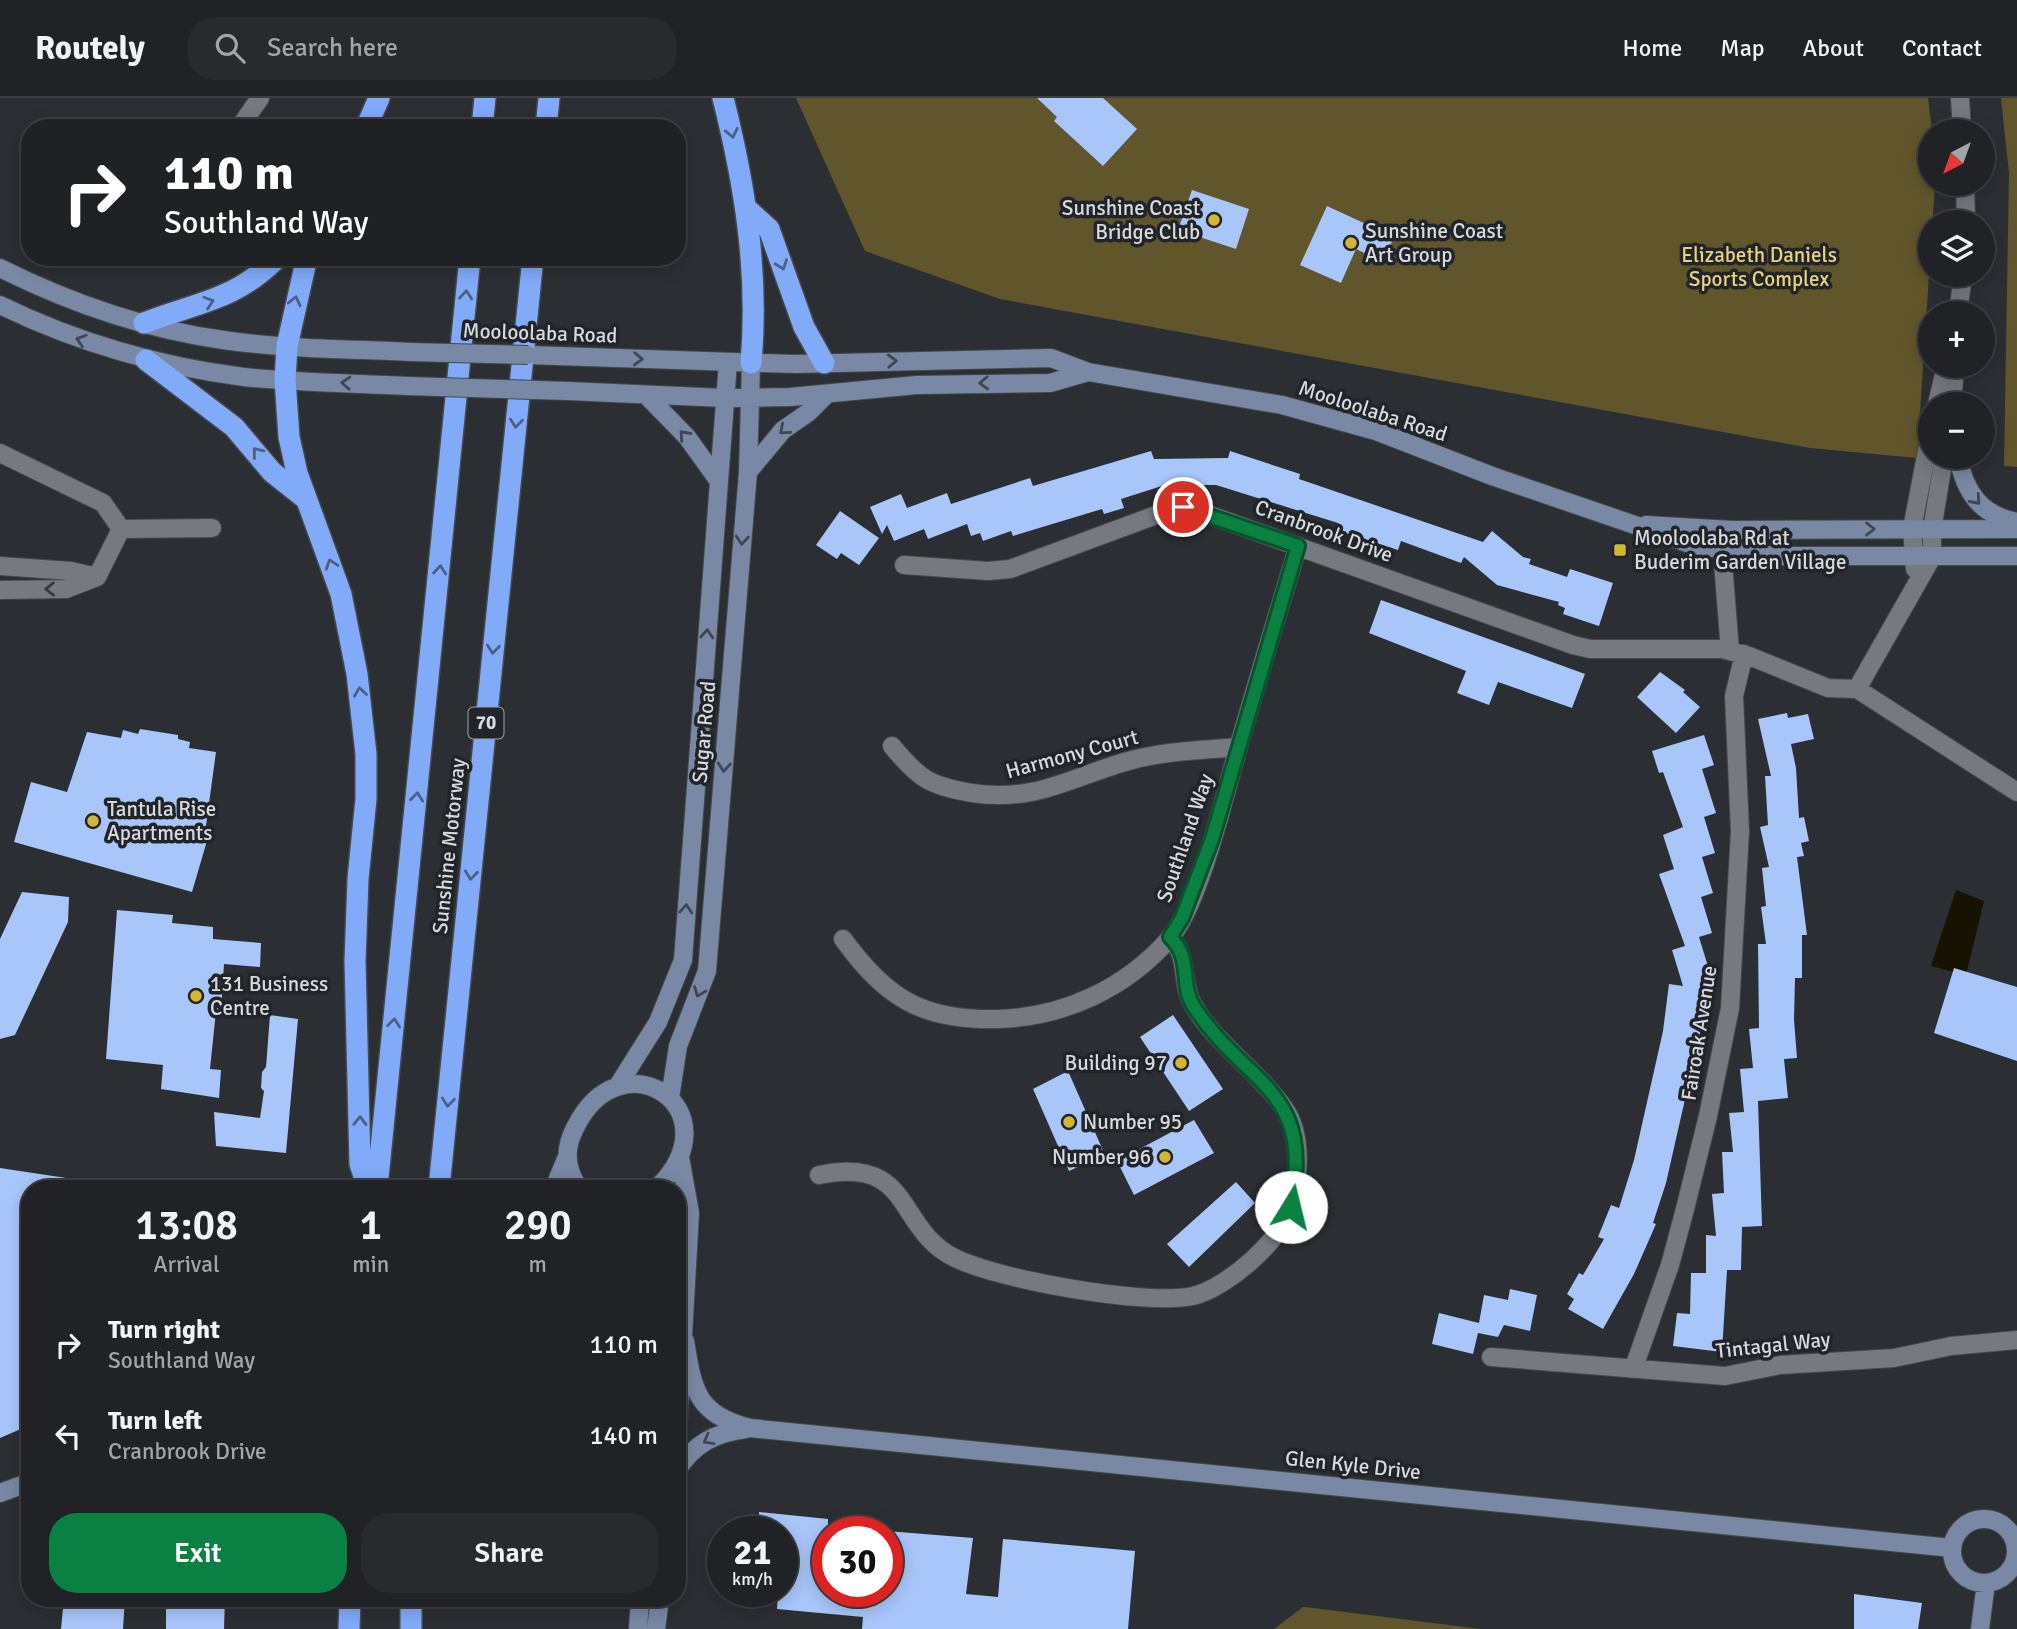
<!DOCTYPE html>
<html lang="en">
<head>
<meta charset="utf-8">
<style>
	:root { --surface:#202226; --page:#282a2e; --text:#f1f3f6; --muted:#a2a4a7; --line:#3d3f43; --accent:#0b8043 }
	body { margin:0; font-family:Signika,sans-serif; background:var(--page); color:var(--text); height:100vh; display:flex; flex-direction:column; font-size:26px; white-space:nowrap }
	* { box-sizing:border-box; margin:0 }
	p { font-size:23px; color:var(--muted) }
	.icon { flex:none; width:38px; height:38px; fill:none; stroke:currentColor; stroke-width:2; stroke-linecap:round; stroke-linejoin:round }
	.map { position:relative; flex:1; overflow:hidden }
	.side { position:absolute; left:21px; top:1082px; width:665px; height:427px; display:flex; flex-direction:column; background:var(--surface); border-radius:28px; box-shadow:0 4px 18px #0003,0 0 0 2px var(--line) }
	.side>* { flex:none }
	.top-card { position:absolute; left:21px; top:21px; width:665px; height:147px; border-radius:28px; box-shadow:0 4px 18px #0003,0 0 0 2px var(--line); background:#202124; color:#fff; overflow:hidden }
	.needle { width:46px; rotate:221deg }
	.controls { position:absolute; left:1918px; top:21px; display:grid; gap:14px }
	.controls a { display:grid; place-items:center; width:77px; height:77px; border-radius:50%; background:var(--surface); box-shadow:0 4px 18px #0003,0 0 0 2px var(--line); font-size:35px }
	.speed { position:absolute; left:707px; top:1418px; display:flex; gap:14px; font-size:35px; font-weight:700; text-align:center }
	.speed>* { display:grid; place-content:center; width:91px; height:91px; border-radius:50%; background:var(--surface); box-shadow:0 4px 18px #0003,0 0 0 2px var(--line); line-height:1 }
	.speed small { font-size:18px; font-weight:400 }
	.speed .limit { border:10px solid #d22; background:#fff; color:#111 }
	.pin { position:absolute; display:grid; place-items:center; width:60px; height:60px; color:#fff; margin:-30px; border:4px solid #fff; border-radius:50%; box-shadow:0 2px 7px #0007 }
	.me { position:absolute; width:77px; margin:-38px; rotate:9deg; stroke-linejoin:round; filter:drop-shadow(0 0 5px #0008) }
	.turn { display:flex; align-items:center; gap:24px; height:147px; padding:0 28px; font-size:32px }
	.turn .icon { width:91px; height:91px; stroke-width:2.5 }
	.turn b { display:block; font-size:49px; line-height:60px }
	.eta { display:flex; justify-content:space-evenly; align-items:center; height:119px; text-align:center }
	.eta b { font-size:42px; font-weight:600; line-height:49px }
	.primary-button { display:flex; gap:14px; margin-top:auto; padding:14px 28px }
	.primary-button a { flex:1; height:80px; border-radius:28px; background:var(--accent); color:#fff; font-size:28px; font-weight:600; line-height:80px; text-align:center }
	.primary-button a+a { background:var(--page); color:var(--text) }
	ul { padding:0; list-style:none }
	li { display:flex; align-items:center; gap:21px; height:91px; padding:0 28px }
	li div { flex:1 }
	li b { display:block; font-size:26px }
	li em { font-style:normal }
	header { display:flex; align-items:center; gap:42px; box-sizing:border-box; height:98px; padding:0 35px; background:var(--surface); border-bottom:2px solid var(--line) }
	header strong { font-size:33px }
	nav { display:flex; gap:38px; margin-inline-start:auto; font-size:24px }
	.search { width:490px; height:63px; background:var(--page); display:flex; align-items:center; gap:18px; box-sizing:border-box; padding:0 24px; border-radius:28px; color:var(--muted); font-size:26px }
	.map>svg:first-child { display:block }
	.green { fill:#61562b }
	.water { fill:#171202 }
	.building { fill:#a9c6fa }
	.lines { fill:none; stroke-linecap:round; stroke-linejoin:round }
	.street-casing { stroke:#46494d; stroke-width:20 }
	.secondary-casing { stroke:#46494d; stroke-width:20 }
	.highway-casing { stroke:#46494d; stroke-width:24 }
	.street { stroke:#76797f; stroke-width:18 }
	.secondary { stroke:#7988a4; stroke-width:18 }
	.highway { stroke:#81aaf9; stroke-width:21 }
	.secondary-bridge-casing { stroke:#46494d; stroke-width:20; stroke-linecap:butt }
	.secondary-bridge { stroke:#7988a4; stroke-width:18 }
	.oneway { stroke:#4c6087 }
	.oneway2 { stroke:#404754 }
	.oneway3 { stroke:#36393e }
	.route-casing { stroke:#07532c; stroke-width:18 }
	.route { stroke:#0b8043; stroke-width:12 }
	.poi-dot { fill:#d4b635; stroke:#212429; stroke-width:2.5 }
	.labels { text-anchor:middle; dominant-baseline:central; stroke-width:7; stroke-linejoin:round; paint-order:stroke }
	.shield { fill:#212429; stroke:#a0a3a7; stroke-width:2 }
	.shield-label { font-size:19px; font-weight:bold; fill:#d7d9dd }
	.poi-label { font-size:21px; fill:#d7d9dd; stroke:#212429; text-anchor:start }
	.park-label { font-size:21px; fill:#e9d27b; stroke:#212429 }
	.street-label { font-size:21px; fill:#d7d9dd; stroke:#212429 }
</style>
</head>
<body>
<header>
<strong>Routely</strong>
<div class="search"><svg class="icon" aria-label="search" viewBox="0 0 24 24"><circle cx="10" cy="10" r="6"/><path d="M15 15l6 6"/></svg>Search here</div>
<nav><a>Home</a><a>Map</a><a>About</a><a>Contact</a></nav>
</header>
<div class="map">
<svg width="2017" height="1531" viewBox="0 0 2017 1531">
	<rect width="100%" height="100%" fill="#2b2e33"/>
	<path class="green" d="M 796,0 L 1928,0 L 1932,33 L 1930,86 L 1935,86 L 1917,360 L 1810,350 L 1000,201 L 865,153 Z
		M 2001,0 L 2017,0 L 2017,369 L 2004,368 L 2009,75 Z
		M 1303,1509 L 1305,1509 L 1481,1531 L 1274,1531 Z"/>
	<path class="water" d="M 1956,792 L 1984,803 L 1966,877 L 1931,868 Z"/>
	<path class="building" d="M 1037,0 L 1103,0 L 1137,31 L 1103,68 L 1054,23 L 1057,19 Z
		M 1192,92 L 1249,111 L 1236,151 L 1178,132 Z
		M 1327,108 L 1394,139 L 1383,164 L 1356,151 L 1341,185 L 1300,167 Z
		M 1151,353 L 1154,361 L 1228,360 L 1230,353 L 1300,376 L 1299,381 L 1483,444 L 1492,433 L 1523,459 L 1531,461 L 1529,466 L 1567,479 L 1570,471 L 1613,485 L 1599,528 L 1563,516 L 1565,510 L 1558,507 L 1559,504 L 1497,487 L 1464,459 L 1461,465 L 1401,443 L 1398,452 L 1336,432 L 1338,425 L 1216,387 L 1165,387 L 1121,401 L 1124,410 L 1104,416 L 1102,411 L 1013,438 L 1011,433 L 983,443 L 980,435 L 971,438 L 967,426 L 928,441 L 924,431 L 894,443 L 887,427 L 882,436 L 870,409 L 901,396 L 907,410 L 947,395 L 951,406 L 1030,380 L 1033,388 Z
		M 840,413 L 879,440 L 859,467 L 841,455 L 837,461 L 816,447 Z
		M 1381,502 L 1585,576 L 1572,610 L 1498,584 L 1489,607 L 1457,595 L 1466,573 L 1369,535 Z
		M 1660,574 L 1685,592 L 1683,594 L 1700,609 L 1676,635 L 1637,599 Z
		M 1787,615 L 1788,620 L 1808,616 L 1814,641 L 1791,646 L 1796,670 L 1799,720 L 1804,719 L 1809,743 L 1801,745 L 1804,758 L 1797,759 L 1807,837 L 1802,837 L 1802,880 L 1795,880 L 1794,922 L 1797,960 L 1784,961 L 1788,1000 L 1758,1003 L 1762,1128 L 1742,1129 L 1741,1172 L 1727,1172 L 1722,1254 L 1673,1248 L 1677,1215 L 1690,1216 L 1691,1175 L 1706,1175 L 1706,1137 L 1716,1138 L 1712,1096 L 1724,1095 L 1722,1054 L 1733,1054 L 1729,1015 L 1744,1014 L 1740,971 L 1753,970 L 1749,931 L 1759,930 L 1758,846 L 1766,846 L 1761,809 L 1766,808 L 1762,770 L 1769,769 L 1760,729 L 1768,727 L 1765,678 L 1771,678 L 1758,621 Z
		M 140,631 L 178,637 L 178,641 L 190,644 L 189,650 L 216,654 L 205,735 L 209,736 L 192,794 L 14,744 L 31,684 L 67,694 L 87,634 L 121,640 L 123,632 L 138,636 Z
		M 1704,637 L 1714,667 L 1702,671 L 1716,715 L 1704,719 L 1715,755 L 1702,759 L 1713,795 L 1701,799 L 1712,835 L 1699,839 L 1710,875 L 1703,922 L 1666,1085 L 1653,1125 L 1656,1126 L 1634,1176 L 1603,1231 L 1568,1211 L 1574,1201 L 1567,1196 L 1579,1175 L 1583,1177 L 1604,1141 L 1598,1139 L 1611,1107 L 1619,1110 L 1634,1062 L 1663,933 L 1669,886 L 1683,888 L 1672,852 L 1685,848 L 1659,776 L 1674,771 L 1663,737 L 1683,729 L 1663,674 L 1659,675 L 1652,653 Z
		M 22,794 L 69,799 L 68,824 L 15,937 L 0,941 L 0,841 Z
		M 117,812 L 173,817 L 172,825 L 213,829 L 213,841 L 261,845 L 260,869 L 224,866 L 221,914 L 216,913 L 210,971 L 221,972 L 219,1000 L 161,991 L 163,967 L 106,961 Z
		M 1954,870 L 2017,889 L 2017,963 L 1934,935 Z
		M 270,917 L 298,921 L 286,1055 L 216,1048 L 214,1014 L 260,1020 L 264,993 L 261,990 L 262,974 L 266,969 Z
		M 1173,917 L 1223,991 L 1189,1013 L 1140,939 Z
		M 1068,973 L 1105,1057 L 1069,1073 L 1033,991 Z
		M 1194,1022 L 1214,1055 L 1134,1097 L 1117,1063 Z
		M 0,1070 L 73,1081 L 73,1090 L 30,1090 L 30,1327 L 0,1340 Z
		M 1236,1084 L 1255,1105 L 1189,1169 L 1167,1146 Z
		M 1510,1191 L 1537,1197 L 1530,1233 L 1504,1227 L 1498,1239 L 1478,1235 L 1473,1256 L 1432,1246 L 1439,1215 L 1479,1225 L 1484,1197 L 1508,1202 Z
		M 759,1414 L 828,1421 L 828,1493 L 887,1493 L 887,1433 L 973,1440 L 966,1496 L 998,1499 L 1003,1441 L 1135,1453 L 1128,1531 L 862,1531 L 863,1519 L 777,1511 L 778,1493 L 782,1493 L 782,1433 L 758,1433 Z
		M 1854,1496 L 1922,1505 L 1918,1531 L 1854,1531 Z
		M 64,1500 L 125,1500 L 123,1531 L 61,1531 Z
		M 166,1500 L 225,1500 L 224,1531 L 166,1531 Z"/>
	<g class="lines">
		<defs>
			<path id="street" d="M 1960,0 L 1962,33
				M 239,30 L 260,0
				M 1965,86 L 1966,124
				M 1958,215 L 1963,177
				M 1937,306 L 1946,268
				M 1952,306 L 1955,268
				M 0,355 L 103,405 L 121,431 L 97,479 L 66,491 L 0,492
				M 121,431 L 212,430
				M 1722,452 L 1730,553
				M 904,467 L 988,473 L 1010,471 L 1167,413 L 1190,410 L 1573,547 L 1590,551 L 1722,551 L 1749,558 L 1828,590 L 1857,591 L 2017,694
				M 0,468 L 71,473 L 97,479
				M 1915,471 L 1912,431 L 1930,337
				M 1857,591 L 1932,459 L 1932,432 L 1944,359
				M 892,648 C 919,681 930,688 972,695 C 1037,705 1072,678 1132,662 C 1166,653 1203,652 1238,649
				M 843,841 C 886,900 922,923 998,921 C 1065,919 1126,890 1170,840 C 1200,805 1224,698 1238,651 C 1257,583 1278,516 1298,448
				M 819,1077 C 914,1057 895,1131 955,1160 C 1000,1182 1146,1208 1193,1198 C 1227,1190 1283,1141 1291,1108 C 1299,1079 1303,1036 1284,1010 C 1259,974 1215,945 1193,907 C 1180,885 1190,859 1170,839
				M 1491,1259 L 1725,1278 L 1780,1267 L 1894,1260 L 1951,1248 L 2017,1242
				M 1634,1269 L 1670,1167 L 1685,1111 L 1708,1018 L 1730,910 L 1740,733 L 1734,598 L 1744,556"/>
			<path id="secondary" d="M 0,170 C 70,205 145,231 223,242 C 284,251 348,251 410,254
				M 0,207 C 78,245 158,268 244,279 C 298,285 354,285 408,288
				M 528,257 L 795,266 L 1051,260 L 1088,274 L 1282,307 L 1376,333 L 1492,378 L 1696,448 L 1775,458 L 2017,458
				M 568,293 L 725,300 L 790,299 L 917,287 L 1050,285 L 1088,274
				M 646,297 L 687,339 L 718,382
				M 1958,359 C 1965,394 1980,417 2017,424
				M 748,374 L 783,332 L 809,314 L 827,296
				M 1646,427 L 1732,432 L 2017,431
				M 619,986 L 658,924 L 683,862 L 728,264
				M 670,1000 L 678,948 L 707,873 L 748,374 L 751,265
				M 554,1090 L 566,1061
				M 579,1090 C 565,1071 564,1051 575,1030 C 621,935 737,1012 657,1090
				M 685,1243 C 693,1292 696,1316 750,1330 L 1952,1450
				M 677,1343 L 690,1115 L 680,1059
				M 677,1372 C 695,1345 715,1335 746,1331
				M 0,1395 L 30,1384
				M1952 1453a32 32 0 1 1 64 0a32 32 0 1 1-64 0Z
				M 638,1531 L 640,1500
				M 656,1531 L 660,1500
				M 1980,1531 L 1986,1485"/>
			<path id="highway" d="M 723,0 C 745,87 759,175 751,265
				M 366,30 L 379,0
				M 482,30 L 485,0
				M 546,30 L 549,0
				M 746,110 L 769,131 L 804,229 L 824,265
				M 307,159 L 287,248 L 285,282 L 289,339 L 297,375 L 341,496 L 357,576 L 366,656 L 366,701 L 358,781 L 355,863 L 360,1066 L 368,1090
				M 144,225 C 197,204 235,203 278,159
				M 146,262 L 234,329 L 272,374 L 306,401
				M 377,1090 L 470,159
				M 439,1090 L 533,159
				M 349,1531 L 350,1500
				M 411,1531 L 411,1500"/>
		</defs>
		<use href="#street" class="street-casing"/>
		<use href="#secondary" class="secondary-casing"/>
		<use href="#highway" class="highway-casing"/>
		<use href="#street" class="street"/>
		<use href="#secondary" class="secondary"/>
		<use href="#highway" class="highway"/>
		<defs>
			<path id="secondary-bridge" d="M 410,254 L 528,257
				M 408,288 L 568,293"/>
		</defs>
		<use href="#secondary-bridge" class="secondary-bridge-casing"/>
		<use href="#secondary-bridge" class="secondary-bridge"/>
	</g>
	<defs><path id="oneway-chevron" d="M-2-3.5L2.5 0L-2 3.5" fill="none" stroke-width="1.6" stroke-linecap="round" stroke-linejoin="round" transform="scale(1.75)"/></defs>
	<g class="oneway">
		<use href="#oneway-chevron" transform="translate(732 35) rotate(78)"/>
		<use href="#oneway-chevron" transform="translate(782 167) rotate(70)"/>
		<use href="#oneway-chevron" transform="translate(466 197) rotate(-85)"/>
		<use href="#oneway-chevron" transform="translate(295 203) rotate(-77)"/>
		<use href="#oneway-chevron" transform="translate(209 204) rotate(-18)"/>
		<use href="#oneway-chevron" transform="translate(516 325) rotate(96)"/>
		<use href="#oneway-chevron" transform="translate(257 354) rotate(-129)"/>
		<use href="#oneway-chevron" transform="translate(331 466) rotate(-108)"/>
		<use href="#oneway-chevron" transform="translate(440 472) rotate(-85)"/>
		<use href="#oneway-chevron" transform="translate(493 551) rotate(96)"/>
		<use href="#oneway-chevron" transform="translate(360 594) rotate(-98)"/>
		<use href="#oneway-chevron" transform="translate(417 699) rotate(-84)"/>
		<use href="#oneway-chevron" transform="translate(471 777) rotate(96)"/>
		<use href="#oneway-chevron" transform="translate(394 925) rotate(-84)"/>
		<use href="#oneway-chevron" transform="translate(448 1004) rotate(96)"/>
		<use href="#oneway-chevron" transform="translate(360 1023) rotate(-89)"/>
	</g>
	<g class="oneway2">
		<use href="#oneway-chevron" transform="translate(81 242) rotate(-162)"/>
		<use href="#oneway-chevron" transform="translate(638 261) rotate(2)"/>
		<use href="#oneway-chevron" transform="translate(892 263) rotate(-2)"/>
		<use href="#oneway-chevron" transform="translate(346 285) rotate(-177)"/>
		<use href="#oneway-chevron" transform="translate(984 285) rotate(178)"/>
		<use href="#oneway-chevron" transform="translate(784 332) rotate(139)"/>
		<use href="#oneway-chevron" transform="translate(684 337) rotate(-132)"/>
		<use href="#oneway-chevron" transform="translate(1976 402) rotate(48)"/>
		<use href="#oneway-chevron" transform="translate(1870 431)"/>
		<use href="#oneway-chevron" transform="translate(742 442) rotate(95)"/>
		<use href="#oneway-chevron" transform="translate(707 536) rotate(-86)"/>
		<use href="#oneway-chevron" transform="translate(724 669) rotate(95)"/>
		<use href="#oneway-chevron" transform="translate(686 811) rotate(-86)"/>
		<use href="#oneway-chevron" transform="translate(699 894) rotate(111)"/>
		<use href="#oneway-chevron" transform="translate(708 1342) rotate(151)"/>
	</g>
	<use class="oneway3" href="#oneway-chevron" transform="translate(50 491) rotate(179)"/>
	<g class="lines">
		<defs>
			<path id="route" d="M 1183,409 L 1298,448 L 1212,741 L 1182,820 L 1170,839 C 1193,861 1179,886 1194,909 C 1248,990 1315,990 1291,1109"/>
		</defs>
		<use href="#route" class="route-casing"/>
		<use href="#route" class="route"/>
	</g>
	<g class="poi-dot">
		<circle cx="1214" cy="122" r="7"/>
		<circle cx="1351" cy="145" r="7"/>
		<rect x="1613" y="445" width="14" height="14" rx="3.5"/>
		<circle cx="93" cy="723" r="7"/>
		<circle cx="196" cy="898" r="7"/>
		<circle cx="1181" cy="965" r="7"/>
		<circle cx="1069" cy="1024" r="7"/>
		<circle cx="1165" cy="1059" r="7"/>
	</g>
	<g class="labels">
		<rect class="shield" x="468.5" y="609.5" width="35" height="31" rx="5"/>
		<g class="shield-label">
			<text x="486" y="625">70</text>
		</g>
		<g class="poi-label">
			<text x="1200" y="110" text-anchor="end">Sunshine Coast<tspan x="1200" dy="24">Bridge Club</tspan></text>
			<text x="1365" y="133">Sunshine Coast<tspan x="1365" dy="24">Art Group</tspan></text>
			<text x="1634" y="440">Mooloolaba Rd at<tspan x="1634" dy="24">Buderim Garden Village</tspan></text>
			<text x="107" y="711">Tantula Rise<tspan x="107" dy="24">Apartments</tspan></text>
			<text x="210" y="886">131 Business<tspan x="210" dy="24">Centre</tspan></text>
			<text x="1167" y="965" text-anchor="end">Building 97</text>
			<text x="1083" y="1024">Number 95</text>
			<text x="1151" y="1059" text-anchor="end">Number 96</text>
		</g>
		<g class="park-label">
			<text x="1759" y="157">Elizabeth Daniels<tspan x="1759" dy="24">Sports Complex</tspan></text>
		</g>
		<g class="street-label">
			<text transform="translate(540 235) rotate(2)">Mooloolaba Road</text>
			<text transform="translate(1373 313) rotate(18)">Mooloolaba Road</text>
			<text transform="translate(1324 433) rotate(20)">Cranbrook Drive</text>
			<text transform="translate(704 634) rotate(-85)">Sugar Road</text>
			<text transform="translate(1072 656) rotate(-15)">Harmony Court</text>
			<text transform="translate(1185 740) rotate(-71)">Southland Way</text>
			<text transform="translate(449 748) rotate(-84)">Sunshine Motorway</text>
			<text transform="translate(1699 935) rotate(-81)">Fairoak Avenue</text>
			<text transform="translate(1773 1247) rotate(-6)">Tintagal Way</text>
			<text transform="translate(1353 1367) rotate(6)">Glen Kyle Drive</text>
		</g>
	</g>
</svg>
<div class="controls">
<a><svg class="needle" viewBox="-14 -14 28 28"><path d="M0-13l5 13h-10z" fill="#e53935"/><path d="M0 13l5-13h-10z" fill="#a2a4a7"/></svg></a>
<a><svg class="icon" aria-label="layers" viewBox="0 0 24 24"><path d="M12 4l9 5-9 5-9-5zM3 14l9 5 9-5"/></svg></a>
<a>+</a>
<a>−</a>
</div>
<div class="speed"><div>21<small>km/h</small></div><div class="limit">30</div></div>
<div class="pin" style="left:1183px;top:409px;background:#d93025"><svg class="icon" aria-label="arrive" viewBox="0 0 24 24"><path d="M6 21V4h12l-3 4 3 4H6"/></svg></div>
<svg class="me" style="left:1291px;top:1109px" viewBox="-20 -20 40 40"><circle r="19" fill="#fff"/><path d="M0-13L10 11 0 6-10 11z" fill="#0b8043"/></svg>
<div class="top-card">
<div class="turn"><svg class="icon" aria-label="right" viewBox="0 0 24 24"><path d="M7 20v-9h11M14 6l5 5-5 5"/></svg><div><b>110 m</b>Southland Way</div></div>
</div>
<section class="side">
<div class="eta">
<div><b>13:08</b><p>Arrival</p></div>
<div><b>1</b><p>min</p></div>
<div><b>290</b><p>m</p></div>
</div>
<ul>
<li><svg class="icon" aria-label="right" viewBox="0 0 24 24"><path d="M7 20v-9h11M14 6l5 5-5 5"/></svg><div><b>Turn right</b><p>Southland Way</p></div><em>110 m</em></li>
<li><svg class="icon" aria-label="left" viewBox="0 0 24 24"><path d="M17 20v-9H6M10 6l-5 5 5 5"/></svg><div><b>Turn left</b><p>Cranbrook Drive</p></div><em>140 m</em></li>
</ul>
<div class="primary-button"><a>Exit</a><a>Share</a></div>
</section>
</div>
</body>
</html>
